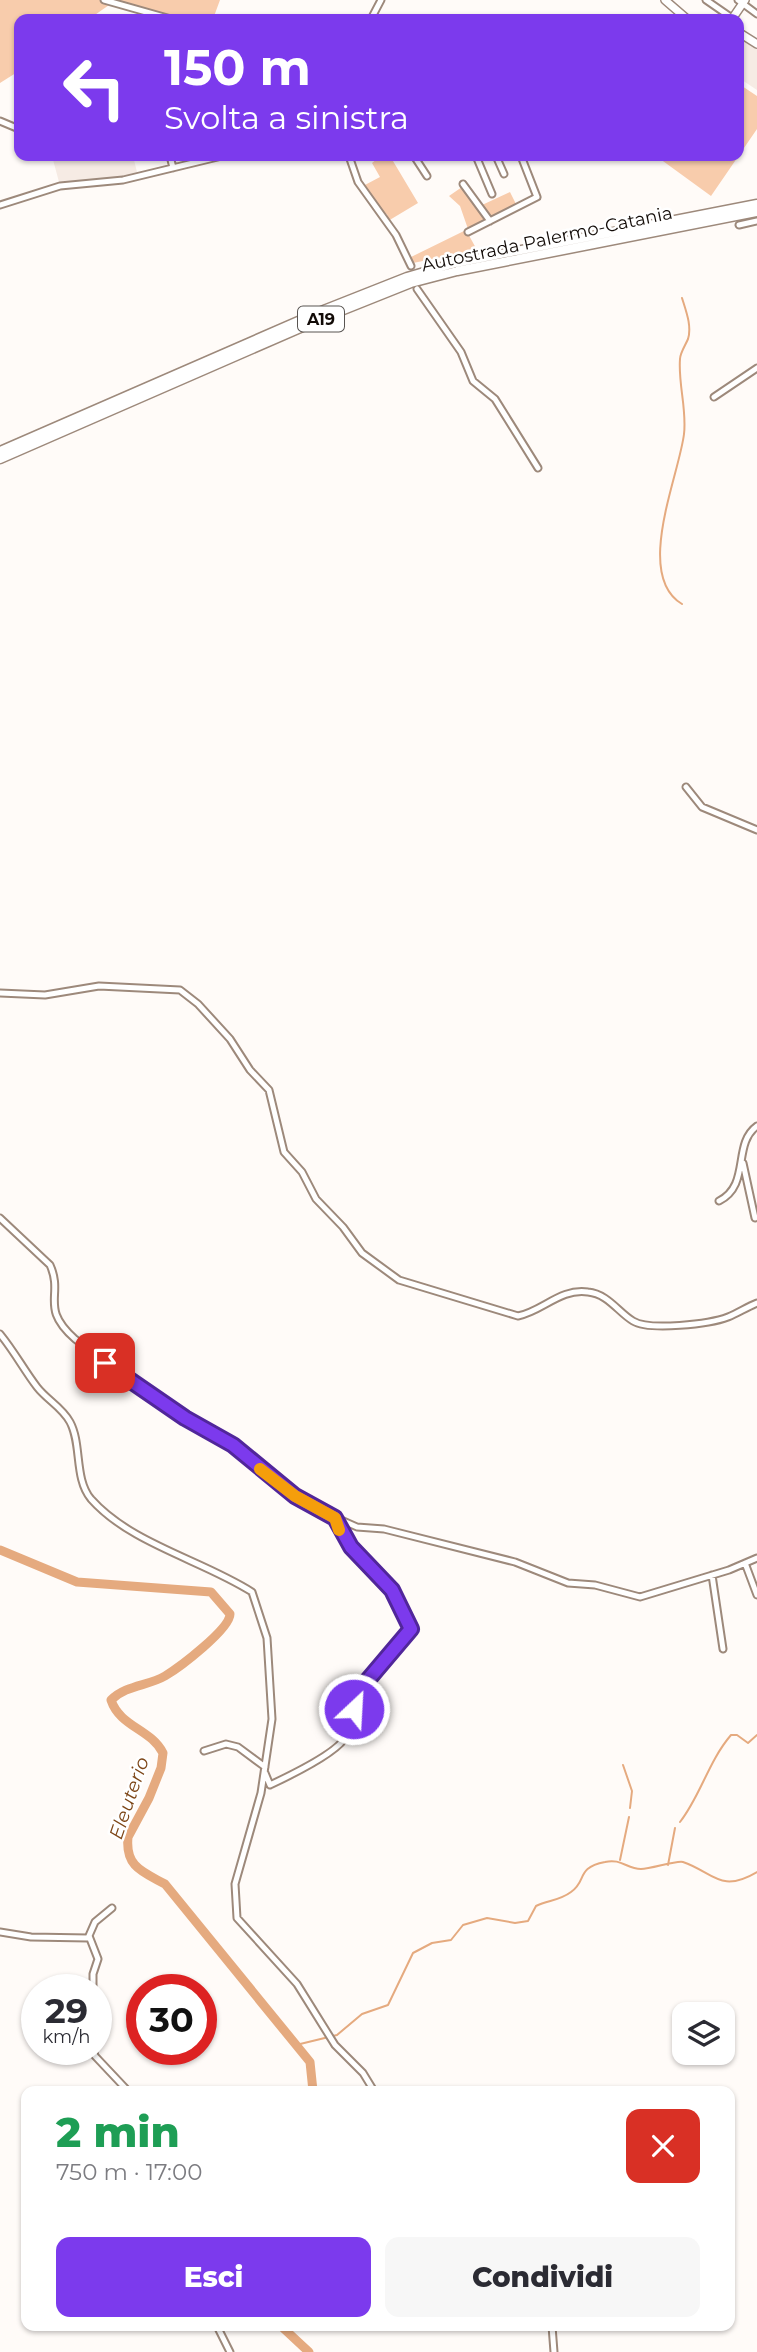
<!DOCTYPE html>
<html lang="it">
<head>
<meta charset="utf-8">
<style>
	:root { --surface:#fff; --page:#f7f7f7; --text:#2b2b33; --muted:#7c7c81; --accent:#7c3aed }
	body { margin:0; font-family:Montserrat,sans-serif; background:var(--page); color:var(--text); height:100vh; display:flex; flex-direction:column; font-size:26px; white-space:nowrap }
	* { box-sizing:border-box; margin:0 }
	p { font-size:23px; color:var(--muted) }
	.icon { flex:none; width:38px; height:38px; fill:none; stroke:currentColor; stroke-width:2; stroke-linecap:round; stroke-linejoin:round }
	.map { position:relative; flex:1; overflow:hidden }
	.drawer { position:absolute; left:21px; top:2086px; width:714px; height:245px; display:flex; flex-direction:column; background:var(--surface); border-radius:14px; box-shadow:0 2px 5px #0004 }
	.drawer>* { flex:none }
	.guide { position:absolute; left:14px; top:14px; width:730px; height:147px; border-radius:14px; box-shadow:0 2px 5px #0004; background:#7c3aed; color:#fff; overflow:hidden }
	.controls { position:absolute; left:672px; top:2002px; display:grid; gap:14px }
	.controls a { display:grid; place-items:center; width:63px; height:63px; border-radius:14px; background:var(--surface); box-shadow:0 2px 5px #0004; font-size:35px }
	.speed { position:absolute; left:21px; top:1974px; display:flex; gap:14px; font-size:35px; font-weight:700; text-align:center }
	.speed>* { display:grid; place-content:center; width:91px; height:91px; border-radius:50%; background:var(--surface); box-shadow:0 2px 5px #0004; line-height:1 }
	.speed small { font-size:18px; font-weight:400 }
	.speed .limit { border:10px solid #d22; background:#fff; color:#111 }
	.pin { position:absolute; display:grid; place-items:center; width:60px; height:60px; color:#fff; margin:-30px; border-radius:14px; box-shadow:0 4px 10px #0006 }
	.me { position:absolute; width:77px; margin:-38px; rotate:25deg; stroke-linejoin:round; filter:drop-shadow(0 0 5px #0008) }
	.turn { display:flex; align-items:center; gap:24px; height:147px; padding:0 35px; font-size:32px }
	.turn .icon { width:91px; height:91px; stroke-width:2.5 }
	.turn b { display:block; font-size:49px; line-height:60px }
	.round { display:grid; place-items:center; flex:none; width:74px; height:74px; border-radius:14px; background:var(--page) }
	.headline { display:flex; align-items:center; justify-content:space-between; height:119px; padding:0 35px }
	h1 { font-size:42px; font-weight:800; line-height:52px; color:#1e9e55 }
	.button { display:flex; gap:14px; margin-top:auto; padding:14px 35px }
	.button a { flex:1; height:80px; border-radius:14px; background:var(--accent); color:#fff; font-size:28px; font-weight:800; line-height:80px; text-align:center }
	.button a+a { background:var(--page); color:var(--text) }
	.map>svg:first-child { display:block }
	.built { fill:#f6ebe4 }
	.green { fill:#f8ccac }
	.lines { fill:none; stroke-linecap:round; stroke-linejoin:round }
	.stream { stroke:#e5aa7f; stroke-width:2 }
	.river { stroke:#e5aa7f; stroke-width:9 }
	.minor-casing { stroke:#9d897b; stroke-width:9 }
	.major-casing { stroke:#9d897b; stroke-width:10 }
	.highway-casing { stroke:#9d897b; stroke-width:11 }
	.minor { stroke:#fff; stroke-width:5 }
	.major { stroke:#fff; stroke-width:7 }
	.highway { stroke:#fff; stroke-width:8 }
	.route-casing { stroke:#51269a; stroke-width:18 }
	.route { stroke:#7c3aed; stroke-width:12 }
	.slow { stroke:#f59e0b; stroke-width:12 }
	.labels { text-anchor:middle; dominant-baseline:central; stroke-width:5; stroke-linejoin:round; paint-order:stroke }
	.shield { fill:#fff; stroke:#595451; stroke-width:2 }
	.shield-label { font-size:16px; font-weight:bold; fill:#120b07 }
	.street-label { font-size:18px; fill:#120b07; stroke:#fff }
	.water-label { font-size:19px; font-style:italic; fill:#7d4617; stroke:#fff }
</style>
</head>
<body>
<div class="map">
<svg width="757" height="2352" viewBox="0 0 757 2352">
	<rect width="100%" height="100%" fill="#fffbf8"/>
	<path class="built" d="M 738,37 L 757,49 L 757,90 L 739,78 Z
		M 52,156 L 133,156 L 137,172 L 115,178 L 59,182 Z"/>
	<path class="green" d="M 0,0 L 220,0 L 213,19 L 171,19 L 112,3 L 89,19 L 19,19 L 19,71 L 0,83 Z
		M 739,84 L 757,96 L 757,129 L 711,196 L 656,156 L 738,156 Z
		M 375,156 L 390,156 L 418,203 L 388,221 L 387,214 L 384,214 L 363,186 L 380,177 L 372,163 L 377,159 Z
		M 462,187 L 486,220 L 468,229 L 460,206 L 449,196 Z
		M 510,192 L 516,204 L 491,217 L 482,205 Z
		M 466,230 L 477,250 L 413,263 L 409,258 Z"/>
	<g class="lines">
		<path class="stream" d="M 682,298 C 686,311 692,326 688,339 C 685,346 680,353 680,359 C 678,384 687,409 684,434 C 679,476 634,575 682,604
			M 623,1765 L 632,1791 L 630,1808
			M 680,1822 C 701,1795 708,1762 731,1735 L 737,1735 L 748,1743 L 757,1735
			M 620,1860 L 629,1817
			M 668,1865 L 675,1828
			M 296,2045 L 337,2035 L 362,2014 L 388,2005 L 413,1953 L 432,1943 L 451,1940 L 463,1925 L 487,1918 L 515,1923 L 528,1921 L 536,1906 C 548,1900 559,1901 571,1892 C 588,1880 575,1868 605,1862 C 621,1858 627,1869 641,1869 C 651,1869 677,1860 683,1862 C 713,1872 720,1894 757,1872"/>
		<path class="river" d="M 0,1550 L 77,1582 L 211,1592 L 230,1614 C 230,1629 180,1667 165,1676 C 148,1686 126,1685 111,1700 C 120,1727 151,1729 163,1753 L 161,1768 L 149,1798 L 128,1837 C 125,1867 143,1872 165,1884 L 310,2062 L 313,2091
			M 281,2326 L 309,2352"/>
		<defs>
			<path id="minor" d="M 104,0 L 171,19
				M 706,0 L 732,18
				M 738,0 L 757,14
				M 371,19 L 381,0
				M 0,121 L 19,129
				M 170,156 L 173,168
				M 349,156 L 358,182 L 396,235 L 411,266
				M 414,156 L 427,176
				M 476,156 L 492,194
				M 496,156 L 504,174
				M 463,184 L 490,221
				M 0,205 L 60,186 L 123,180 L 222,156
				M 739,225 L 757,221
				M 468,232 L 537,197 L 521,156
				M 417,289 L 461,352 L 473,381 L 495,399 L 538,468
				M 714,397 L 757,368
				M 686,787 L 702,807 L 757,830
				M 0,993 L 45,995 L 99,986 L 180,990 L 198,1004 L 230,1039 L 250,1070 L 269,1090 L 284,1152 L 302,1172 L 316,1199 L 343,1227 L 362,1253 L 399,1280 L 518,1316 C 543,1311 560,1288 588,1292 C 608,1294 618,1312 633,1321 C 649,1331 710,1324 728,1317 C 738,1313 747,1307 757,1303
				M 743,1163 L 755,1218
				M 719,1201 C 751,1185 732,1144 757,1126
				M 0,1218 L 50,1265 C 64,1296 39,1307 75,1339 L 152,1397 L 233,1445 L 295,1496 L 312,1507 L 357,1527 L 384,1529 L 515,1562 L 568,1583 L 595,1585 L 640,1597 L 729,1570 L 757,1558
				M 0,1334 C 14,1351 24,1370 37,1387 C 47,1400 62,1407 70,1422 C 82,1444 74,1479 91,1499 C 131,1544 202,1560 252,1592 L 267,1638 L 272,1719 L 261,1793 L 235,1884 L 237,1918 L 297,1984 L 335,2045 L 363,2073 L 374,2091
				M 745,1563 L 757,1595
				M 712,1575 L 723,1649
				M 204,1751 L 226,1744 L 238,1747 L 265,1767
				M 265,1773 L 270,1785 C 287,1777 339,1752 346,1736 C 352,1724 350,1707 356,1695 C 370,1670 394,1652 411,1629 L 392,1590 L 350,1547 L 335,1519
				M 0,1932 L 31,1937 L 88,1938 L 95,1922 L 112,1908
				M 89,1936 L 98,1959 L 93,1974 L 93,1990
				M 93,2049 L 95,2056 L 128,2091
				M 217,2326 L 230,2352
				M 552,2326 L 554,2352"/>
			<path id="major" d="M 665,0 L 687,19
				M 732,19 L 745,0
				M 738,32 L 757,44"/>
			<path id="highway" d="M 0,451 L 326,309 L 407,277 L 455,263 L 757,204
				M 0,459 L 321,319 L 411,283 L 457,271 L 757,212"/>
		</defs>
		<use href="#minor" class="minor-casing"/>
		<use href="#major" class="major-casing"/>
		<use href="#highway" class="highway-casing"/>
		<use href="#minor" class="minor"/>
		<use href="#major" class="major"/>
		<use href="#highway" class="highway"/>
	</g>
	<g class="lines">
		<defs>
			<path id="route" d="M 105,1363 L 185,1418 L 233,1445 L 295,1496 L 335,1518 L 351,1547 L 392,1590 L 411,1629 L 356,1694 L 354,1709"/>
		</defs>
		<use href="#route" class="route-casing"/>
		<use href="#route" class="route"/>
		<path class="slow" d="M 260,1469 L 295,1496 L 335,1518 L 339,1530"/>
	</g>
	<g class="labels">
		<rect class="shield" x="298" y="306.5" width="46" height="25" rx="5"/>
		<g class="shield-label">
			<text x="321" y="319">A19</text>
		</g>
		<g class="street-label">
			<text transform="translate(547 239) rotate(-12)">Autostrada Palermo-Catania</text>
		</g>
		<g class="water-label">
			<text transform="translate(129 1798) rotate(-71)">Eleuterio</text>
		</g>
	</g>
</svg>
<div class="controls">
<a><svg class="icon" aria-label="layers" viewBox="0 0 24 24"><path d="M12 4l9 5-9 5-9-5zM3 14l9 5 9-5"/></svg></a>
</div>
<div class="speed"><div>29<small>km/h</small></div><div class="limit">30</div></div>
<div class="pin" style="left:105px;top:1363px;background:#d93025"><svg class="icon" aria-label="arrive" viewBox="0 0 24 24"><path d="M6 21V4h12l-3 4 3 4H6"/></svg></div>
<svg class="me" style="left:354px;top:1709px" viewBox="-20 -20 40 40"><circle r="17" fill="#7c3aed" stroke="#fff" stroke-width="3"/><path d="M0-11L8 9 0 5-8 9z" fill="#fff"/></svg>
<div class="guide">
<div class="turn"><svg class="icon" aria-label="left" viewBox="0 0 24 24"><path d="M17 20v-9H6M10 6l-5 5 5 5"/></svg><div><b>150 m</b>Svolta a sinistra</div></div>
</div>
<section class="drawer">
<div class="headline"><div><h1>2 min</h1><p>750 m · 17:00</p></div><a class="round" style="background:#d93025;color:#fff"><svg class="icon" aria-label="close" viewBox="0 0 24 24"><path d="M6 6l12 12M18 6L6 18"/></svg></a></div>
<div class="button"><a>Esci</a><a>Condividi</a></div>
</section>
</div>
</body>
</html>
